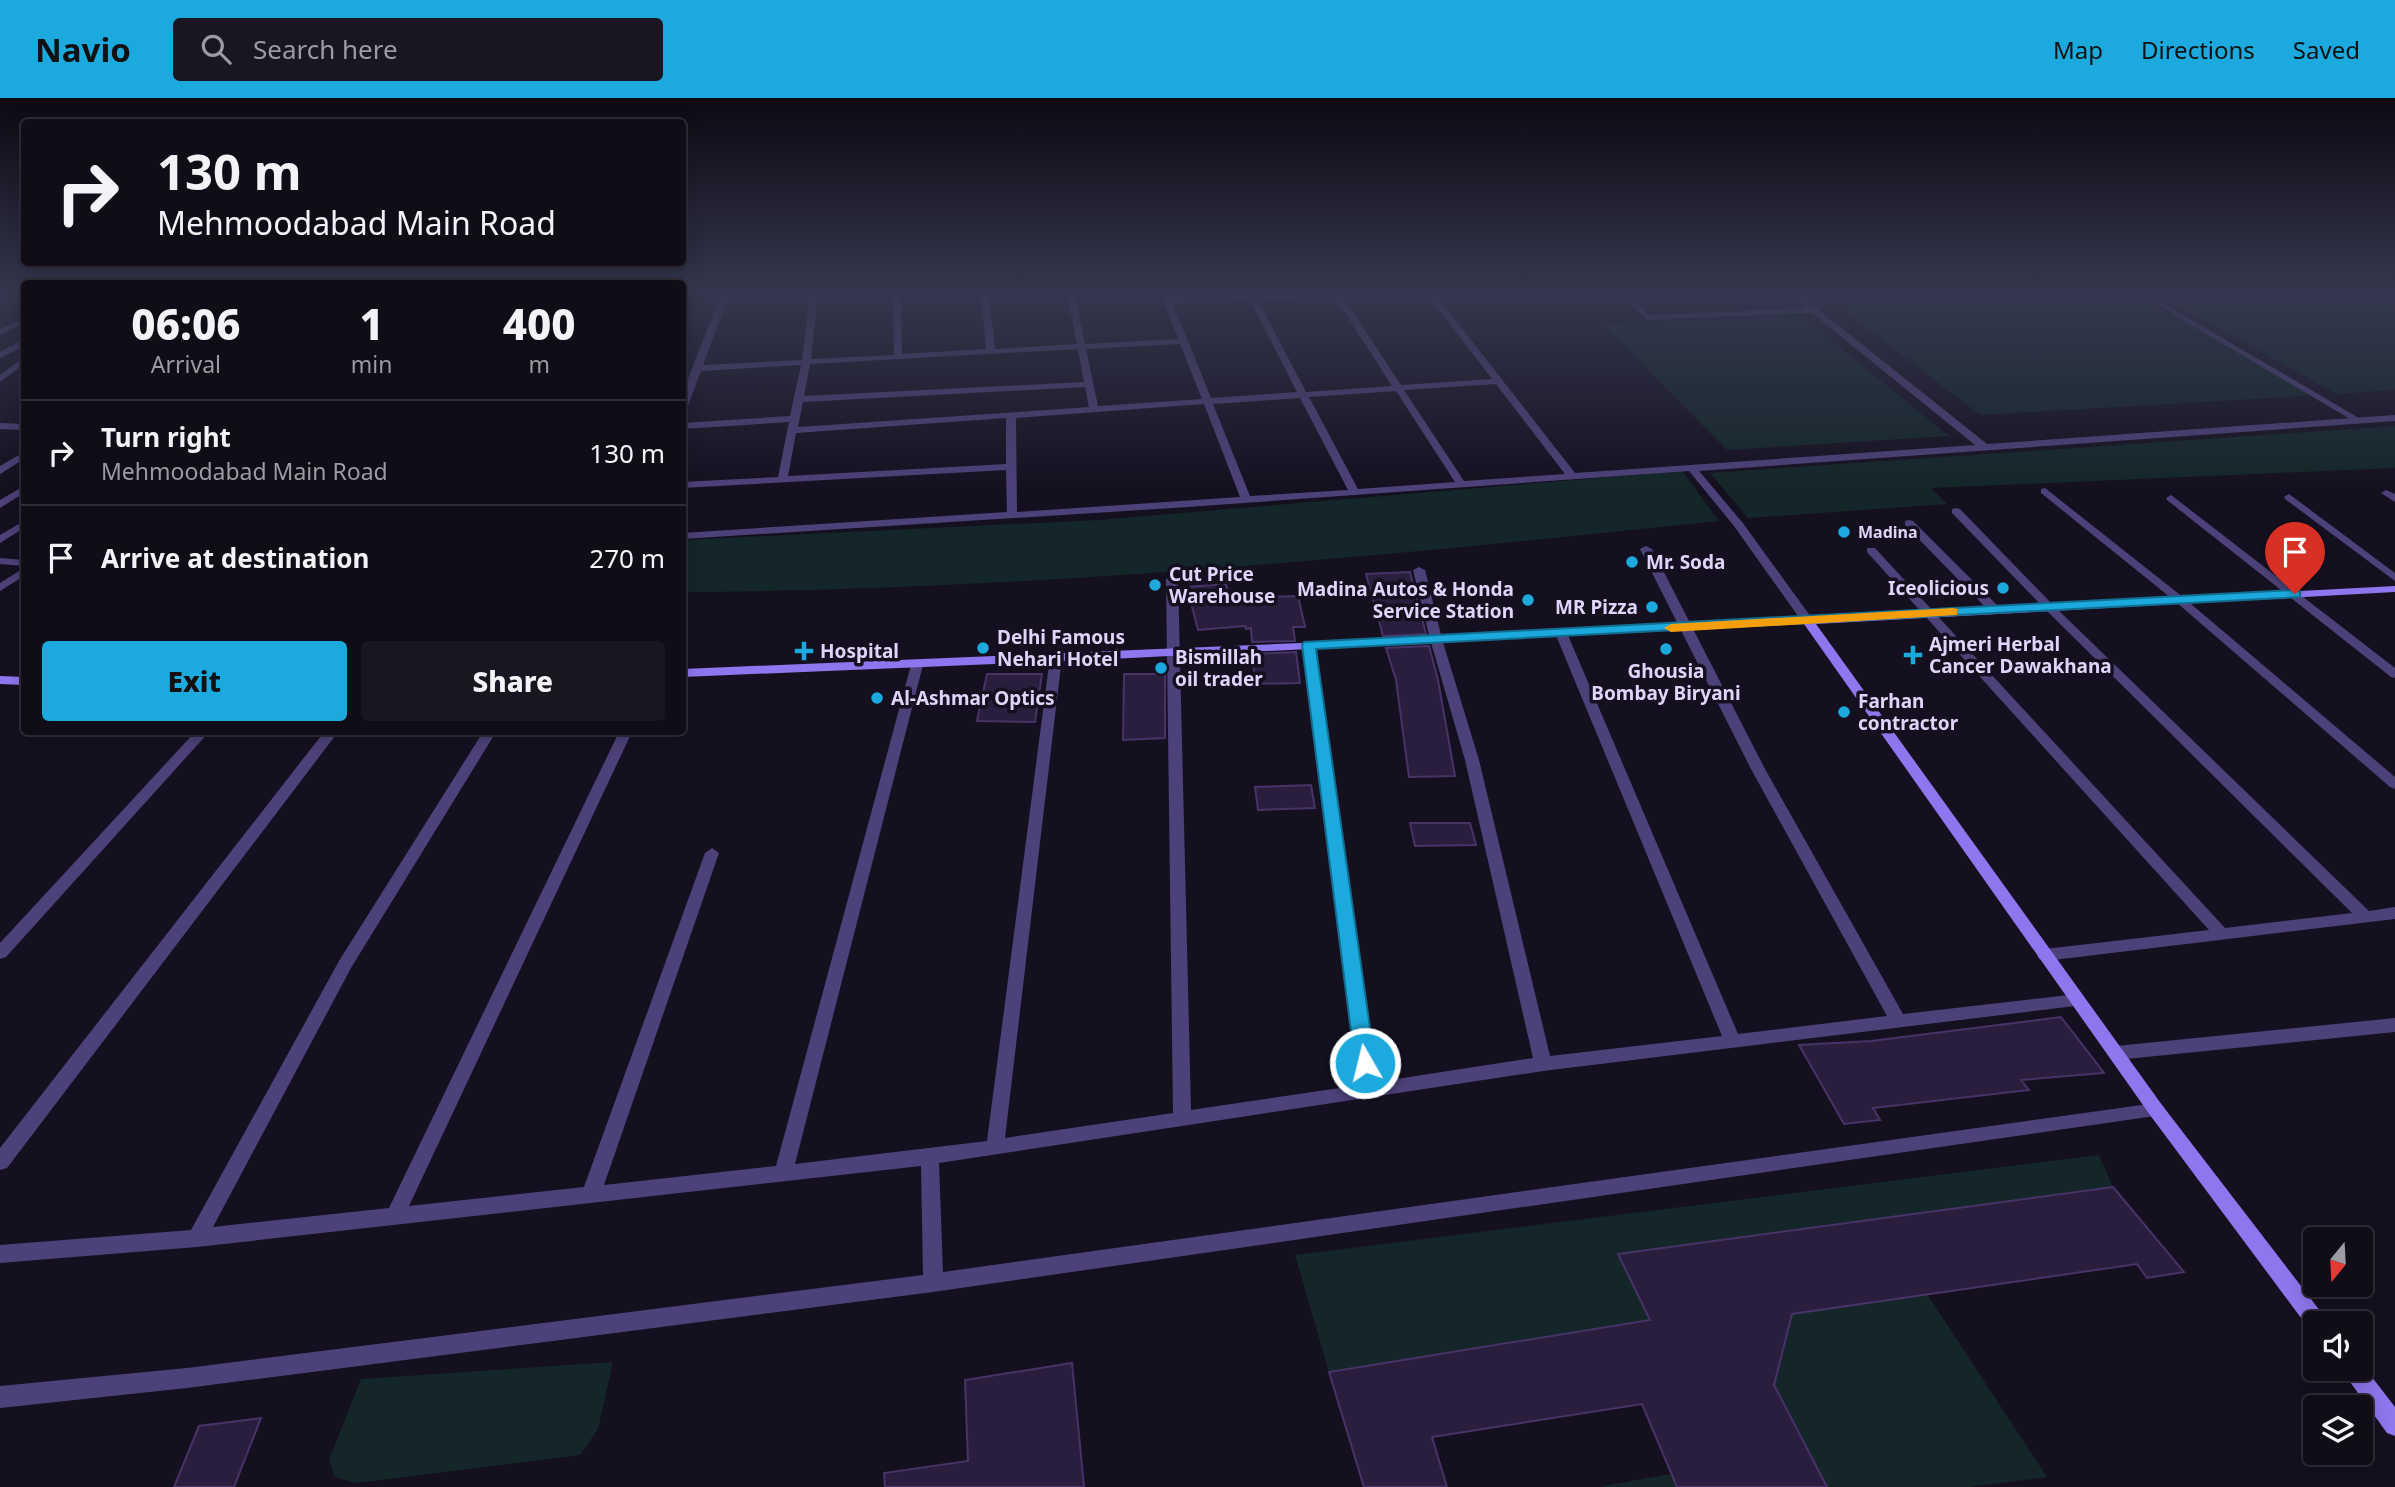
<!DOCTYPE html>
<html lang="en">
<head>
<meta charset="utf-8">
<style>
	:root { --surface:#100c18; --page:#191521; --text:#f1f3f6; --muted:#9c9ba2; --line:#302c37; --accent:#1ca9dd }
	body { margin:0; font-family:"Noto Sans",sans-serif; background:var(--page); color:var(--text); height:100vh; display:flex; flex-direction:column; font-size:26px; white-space:nowrap }
	* { box-sizing:border-box; margin:0 }
	p { font-size:23px; color:var(--muted) }
	.icon { flex:none; width:38px; height:38px; fill:none; stroke:currentColor; stroke-width:2; stroke-linecap:round; stroke-linejoin:round }
	.map { position:relative; flex:1; overflow:hidden }
	.panel { position:absolute; left:21px; top:182px; width:665px; height:455px; display:flex; flex-direction:column; background:var(--surface); border-radius:7px; box-shadow:0 4px 18px #0003,0 0 0 2px var(--line) }
	.panel>* { flex:none }
	.banner { position:absolute; left:21px; top:21px; width:665px; height:147px; border-radius:7px; box-shadow:0 4px 18px #0003,0 0 0 2px var(--line); background:#100c18; color:var(--text); overflow:hidden }
	.needle { width:46px; rotate:198deg }
	.tools { position:absolute; left:2303px; top:1129px; display:grid; gap:14px }
	.tools a { display:grid; place-items:center; width:70px; height:70px; border-radius:7px; background:var(--surface); box-shadow:0 4px 18px #0003,0 0 0 2px var(--line); font-size:35px }
	.pin { position:absolute; display:grid; place-items:center; width:60px; height:60px; color:#fff; margin:-72px -30px; border-radius:50% 50% 50% 0; rotate:-45deg; box-shadow:0 0 7px #0007 }
	.pin .icon { rotate:45deg }
	.me { position:absolute; width:77px; margin:-38px; rotate:352deg; stroke-linejoin:round; filter:drop-shadow(0 0 5px #0008) }
	.turn { display:flex; align-items:center; gap:24px; height:147px; padding:0 21px; font-size:32px }
	.turn .icon { width:91px; height:91px; stroke-width:2.5 }
	.turn b { display:block; font-size:49px; line-height:60px }
	.eta { display:flex; justify-content:space-evenly; align-items:center; height:119px; text-align:center }
	.eta b { font-size:42px; font-weight:800; line-height:49px }
	.cta { display:flex; gap:14px; margin-top:auto; padding:14px 21px }
	.cta a { flex:1; height:80px; border-radius:7px; background:var(--accent); color:#111; font-size:28px; font-weight:800; line-height:80px; text-align:center }
	.cta a+a { background:var(--page); color:var(--text) }
	ul { padding:0; list-style:none }
	li { display:flex; align-items:center; gap:21px; height:105px; padding:0 21px; border-top:2px solid var(--line) }
	li div { flex:1 }
	li b { display:block; font-size:26px }
	li em { font-style:normal }
	header { display:flex; align-items:center; gap:42px; box-sizing:border-box; height:98px; padding:0 35px; background:var(--accent); color:#111 }
	header strong { font-size:33px }
	nav { display:flex; gap:38px; margin-inline-start:auto; font-size:24px }
	.search { width:490px; height:63px; background:var(--page); display:flex; align-items:center; gap:18px; box-sizing:border-box; padding:0 24px; border-radius:7px; color:var(--muted); font-size:26px }
	.map>svg:first-child { display:block }
	.green { fill:#142629 }
	.building { fill:#2a1e3e; stroke:#473367; stroke-width:2 }
	.lines { fill:none; stroke-linecap:round; stroke-linejoin:round }
	.lane { fill:#4d4179; fill-rule:evenodd }
	.street { fill:#4d4179; fill-rule:evenodd }
	.secondary { fill:#8e77ee; fill-rule:evenodd }
	.route { fill:#1ca9dd; stroke:#126e90; stroke-width:2 }
	.slow { fill:#f59e0b }
	.poi-dot { fill:#1ca9dd; stroke:#151020; stroke-width:2.5 }
	.labels { text-anchor:middle; dominant-baseline:central; stroke-width:7; stroke-linejoin:round; paint-order:stroke }
	.far-poi-label { font-size:16px; font-weight:bold; fill:#dfd4f9; stroke:#151020; text-anchor:start }
	.poi-label { font-size:19px; font-weight:bold; fill:#dfd4f9; stroke:#151020; text-anchor:start }
</style>
</head>
<body>
<header>
<strong>Navio</strong>
<div class="search"><svg class="icon" aria-label="search" viewBox="0 0 24 24"><circle cx="10" cy="10" r="6"/><path d="M15 15l6 6"/></svg>Search here</div>
<nav><a>Map</a><a>Directions</a><a>Saved</a></nav>
</header>
<div class="map">
<svg width="2395" height="1389" viewBox="0 0 2395 1389">
	<rect width="100%" height="100%" fill="#151020"/>
	<path class="green" d="M 1823,196 L 2135,196 L 2320,297 L 1980,317 Z
		M 2155,196 L 2395,196 L 2395,292 L 2337,296 Z
		M 1800,217 L 1949,338 L 1727,352 L 1603,226 Z
		M 2395,328 L 2395,370 L 1931,390 L 1947,406 L 1748,420 L 1710,375 Z
		M 1682,373 L 1719,423 C 1375,459 1029,492 683,494 L 682,442 L 1098,422 Z
		M 2099,1057 L 2113,1089 L 1619,1156 L 1650,1222 L 1329,1274 L 1295,1157 Z
		M 1927,1196 L 2047,1379 L 1970,1389 L 1827,1389 L 1774,1287 L 1792,1216 Z
		M 613,1264 L 598,1331 L 580,1357 L 356,1385 L 335,1379 L 329,1362 L 361,1281 Z
		M 1671,1376 L 1677,1389 L 1603,1389 L 1603,1388 Z"/>
	<path class="building" d="M 1410,474 L 1426,536 L 1383,538 L 1366,476 Z
		M 1226,486 L 1230,500 L 1298,498 L 1305,529 L 1293,529 L 1295,543 L 1252,544 L 1251,530 L 1246,531 L 1245,528 L 1198,532 L 1187,489 Z
		M 1429,548 L 1438,582 L 1455,678 L 1409,679 L 1396,582 L 1386,550 Z
		M 1296,554 L 1300,585 L 1255,586 L 1253,556 Z
		M 987,576 L 1042,576 L 1035,624 L 977,623 Z
		M 1124,576 L 1165,576 L 1165,640 L 1123,642 Z
		M 1311,687 L 1315,710 L 1258,712 L 1255,689 Z
		M 1410,725 L 1470,725 L 1476,747 L 1415,748 Z
		M 2061,919 L 2104,975 L 2021,982 L 2029,992 L 1873,1010 L 1880,1022 L 1844,1026 L 1799,947 L 1871,943 Z
		M 2113,1089 L 2184,1174 L 2147,1180 L 2137,1166 L 1792,1216 L 1774,1287 L 1827,1389 L 1677,1389 L 1642,1306 L 1432,1339 L 1447,1389 L 1364,1389 L 1329,1274 L 1650,1222 L 1618,1156 Z
		M 1072,1265 L 1084,1389 L 885,1389 L 884,1375 L 968,1363 L 965,1282 Z
		M 261,1320 L 234,1389 L 174,1389 L 199,1328 Z"/>
	<g class="lines">
		<path class="lane" d="M 2139,196 L 2147,196 L 2364,323 L 2357,325 Z"/>
		<path class="street" d="M 721,196 L 729,196 L 703,267 L 802,262 L 810,196 L 818,196 L 811,261 L 894,257 L 893,196 L 901,196 L 902,256 L 986,251 L 981,196 L 989,196 L 995,251 L 1077,246 L 1067,196 L 1075,196 L 1085,246 L 1178,241 L 1161,196 L 1169,196 L 1171,201 L 1321,196 L 1317,198 L 1258,202 L 1306,294 L 1392,288 L 1333,196 L 1341,196 L 1401,287 L 1492,281 L 1427,196 L 1435,196 L 1575,375 L 1975,347 L 1812,215 L 1647,222 L 1619,196 L 1627,196 L 1649,217 L 1806,210 L 1790,196 L 1799,196 L 1987,346 L 2395,317 L 2395,323 L 1699,373 L 1742,424 L 1811,519 L 1813,522 L 1807,526 L 1803,525 L 1734,428 L 1689,373 L 1188,409 L 682,441 L 682,435 L 1007,414 L 1006,372 L 682,390 L 682,384 L 778,379 L 789,324 L 682,331 L 682,325 L 790,318 L 801,267 L 701,273 L 687,310 L 682,313 L 682,296 ZM 1250,202 L 1297,294 L 1211,300 L 1173,206 ZM 1180,246 L 1202,301 L 1098,308 L 1086,251 ZM 1078,251 L 1084,284 L 804,298 L 810,266 ZM 1496,286 L 1565,376 L 1464,383 L 1404,292 ZM 1085,289 L 1089,309 L 798,329 L 803,304 ZM 1396,293 L 1455,384 L 1358,391 L 1309,299 ZM 1300,300 L 1348,392 L 1250,398 L 1213,306 ZM 1204,306 L 1240,399 L 1017,414 L 1016,320 ZM 1006,320 L 1006,366 L 788,378 L 796,335 Z
			M 24,220 L 24,225 L 0,237 L 0,231 Z
			M 21,243 L 24,243 L 24,248 L 0,260 L 0,254 Z
			M 24,259 L 24,266 L 0,284 L 0,277 Z
			M 0,325 L 24,326 L 24,332 L 0,331 Z
			M 24,354 L 24,361 L 0,376 L 0,368 Z
			M 24,388 L 24,395 L 0,410 L 0,402 Z
			M 2045,390 L 2184,500 L 2395,679 L 2395,691 L 2390,689 L 2176,504 L 2041,395 L 2041,391 Z
			M 2386,392 L 2395,396 L 2395,404 L 2381,395 Z
			M 2289,396 L 2395,475 L 2395,483 L 2285,401 L 2284,399 Z
			M 2171,397 L 2395,570 L 2395,580 L 2391,579 L 2167,402 L 2166,400 Z
			M 1956,410 L 1960,411 L 2053,507 L 2369,813 L 2395,809 L 2395,821 L 2045,863 L 2039,861 L 2037,857 L 2039,853 L 2045,851 L 2209,832 L 1867,454 L 1867,450 L 1875,450 L 2225,830 L 2352,815 L 2045,511 L 1952,415 L 1952,411 Z
			M 1909,422 L 1913,423 L 1999,509 L 1999,515 L 1991,515 L 1905,427 L 1905,423 Z
			M 24,423 L 24,430 L 0,445 L 0,437 Z
			M 1646,448 L 1652,451 L 1765,671 L 1903,916 L 2077,896 L 2083,897 L 2085,902 L 2083,907 L 1543,973 L 939,1065 L 943,1174 L 2156,1005 L 2162,1007 L 2165,1012 L 2162,1017 L 933,1194 L 187,1290 L 0,1310 L 0,1288 L 187,1270 L 923,1177 L 921,1068 L 197,1149 L 0,1165 L 0,1147 L 191,1132 L 339,863 L 483,634 L 496,634 L 351,870 L 213,1129 L 389,1110 L 619,634 L 632,634 L 409,1108 L 584,1089 L 705,755 L 712,750 L 719,755 L 604,1087 L 776,1068 L 911,567 L 917,563 L 923,567 L 795,1066 L 987,1043 L 1050,559 L 1056,555 L 1062,559 L 1005,1040 L 1173,1015 L 1166,481 L 1172,478 L 1178,481 L 1191,1012 L 1360,987 L 1303,547 L 1309,543 L 1315,547 L 1377,984 L 1533,960 L 1465,662 L 1430,541 L 1413,472 L 1419,469 L 1425,472 L 1442,541 L 1479,662 L 1550,958 L 1722,938 L 1555,535 L 1561,531 L 1567,535 L 1738,936 L 1887,918 L 1751,671 L 1640,451 Z
			M 0,460 L 24,462 L 24,468 L 0,466 Z
			M 24,470 L 24,478 L 0,493 L 0,485 Z
			M 195,634 L 209,634 L 6,859 L 0,861 L 0,845 Z
			M 324,634 L 338,634 L 7,1070 L 0,1072 L 0,1050 Z
			M 2395,920 L 2395,934 L 2116,962 L 2110,960 L 2107,955 L 2110,950 L 2116,948 Z"/>
		<path class="secondary" d="M 2395,488 L 2395,494 L 1816,526 L 2162,1007 L 2324,1218 L 2327,1225 L 2315,1225 L 2315,1234 L 2310,1232 L 2150,1017 L 1804,526 L 1111,561 L 682,579 L 682,571 L 1325,544 Z
			M 0,578 L 24,579 L 24,587 L 0,586 Z
			M 2361,1265 L 2395,1309 L 2395,1338 L 2387,1335 L 2345,1277 L 2342,1270 L 2361,1270 Z"/>
	</g>
	<linearGradient id="sky" x2="0" y2="1"><stop stop-color="#0c0912"/><stop offset="0.5" stop-color="#35374e"/><stop offset="1" stop-color="#35374e" stop-opacity="0"/></linearGradient>
	<rect width="2395" height="390" fill="url(#sky)"/>
	<path class="route" d="M 2295,492 L 2300,493 L 2300,499 L 1316,551 L 1375,965 L 1372,971 L 1365,973 L 1358,971 L 1355,965 L 1302,547 L 1304,544 Z"/>
	<path class="slow" d="M 1953,510 L 1957,511 L 1957,517 L 1671,534 L 1664,530 L 1671,526 Z"/>
	<g class="poi-dot">
		<circle cx="1844" cy="434" r="7"/>
		<circle cx="1632" cy="464" r="7"/>
		<circle cx="1155" cy="487" r="7"/>
		<circle cx="2003" cy="490" r="7"/>
		<circle cx="1528" cy="502" r="7"/>
		<circle cx="1652" cy="509" r="7"/>
		<circle cx="983" cy="550" r="7"/>
		<circle cx="1666" cy="551" r="7"/>
		<path d="M800.5 542.5h7v7h7v7h-7v7h-7v-7h-7v-7h7z"/>
		<path d="M1909.5 546.5h7v7h7v7h-7v7h-7v-7h-7v-7h7z"/>
		<circle cx="1161" cy="570" r="7"/>
		<circle cx="877" cy="600" r="7"/>
		<circle cx="1844" cy="614" r="7"/>
	</g>
	<g class="labels">
		<g class="far-poi-label">
			<text x="1858" y="434">Madina</text>
		</g>
		<g class="poi-label">
			<text x="1646" y="464">Mr. Soda</text>
			<text x="1169" y="476">Cut Price<tspan x="1169" dy="22">Warehouse</tspan></text>
			<text x="1989" y="490" text-anchor="end">Iceolicious</text>
			<text x="1514" y="491" text-anchor="end">Madina Autos &amp; Honda<tspan x="1514" dy="22">Service Station</tspan></text>
			<text x="1638" y="509" text-anchor="end">MR Pizza</text>
			<text x="997" y="539">Delhi Famous<tspan x="997" dy="22">Nehari Hotel</tspan></text>
			<text x="1929" y="546">Ajmeri Herbal<tspan x="1929" dy="22">Cancer Dawakhana</tspan></text>
			<text x="820" y="553">Hospital</text>
			<text x="1175" y="559">Bismillah<tspan x="1175" dy="22">oil trader</tspan></text>
			<text x="1666" y="573" text-anchor="middle">Ghousia<tspan x="1666" dy="22">Bombay Biryani</tspan></text>
			<text x="891" y="600">Al-Ashmar Optics</text>
			<text x="1858" y="603">Farhan<tspan x="1858" dy="22">contractor</tspan></text>
		</g>
	</g>
</svg>
<div class="tools">
<a><svg class="needle" viewBox="-14 -14 28 28"><path d="M0-13l5 13h-10z" fill="#e53935"/><path d="M0 13l5-13h-10z" fill="#9c9ba2"/></svg></a>
<a><svg class="icon" aria-label="sound" viewBox="0 0 24 24"><path d="M4 9h4l5-4v14l-5-4H4zM17 9q2 3 0 6"/></svg></a>
<a><svg class="icon" aria-label="layers" viewBox="0 0 24 24"><path d="M12 4l9 5-9 5-9-5zM3 14l9 5 9-5"/></svg></a>
</div>
<div class="pin" style="left:2295px;top:496px;background:#d93025"><svg class="icon" aria-label="arrive" viewBox="0 0 24 24"><path d="M6 21V4h12l-3 4 3 4H6"/></svg></div>
<svg class="me" style="left:1365px;top:965px" viewBox="-20 -20 40 40"><circle r="17" fill="#1ca9dd" stroke="#fff" stroke-width="3"/><path d="M0-11L8 9 0 5-8 9z" fill="#fff"/></svg>
<div class="banner">
<div class="turn"><svg class="icon" aria-label="right" viewBox="0 0 24 24"><path d="M7 20v-9h11M14 6l5 5-5 5"/></svg><div><b>130 m</b>Mehmoodabad Main Road</div></div>
</div>
<section class="panel">
<div class="eta">
<div><b>06:06</b><p>Arrival</p></div>
<div><b>1</b><p>min</p></div>
<div><b>400</b><p>m</p></div>
</div>
<ul>
<li><svg class="icon" aria-label="right" viewBox="0 0 24 24"><path d="M7 20v-9h11M14 6l5 5-5 5"/></svg><div><b>Turn right</b><p>Mehmoodabad Main Road</p></div><em>130 m</em></li>
<li><svg class="icon" aria-label="arrive" viewBox="0 0 24 24"><path d="M6 21V4h12l-3 4 3 4H6"/></svg><div><b>Arrive at destination</b></div><em>270 m</em></li>
</ul>
<div class="cta"><a>Exit</a><a>Share</a></div>
</section>
</div>
</body>
</html>
